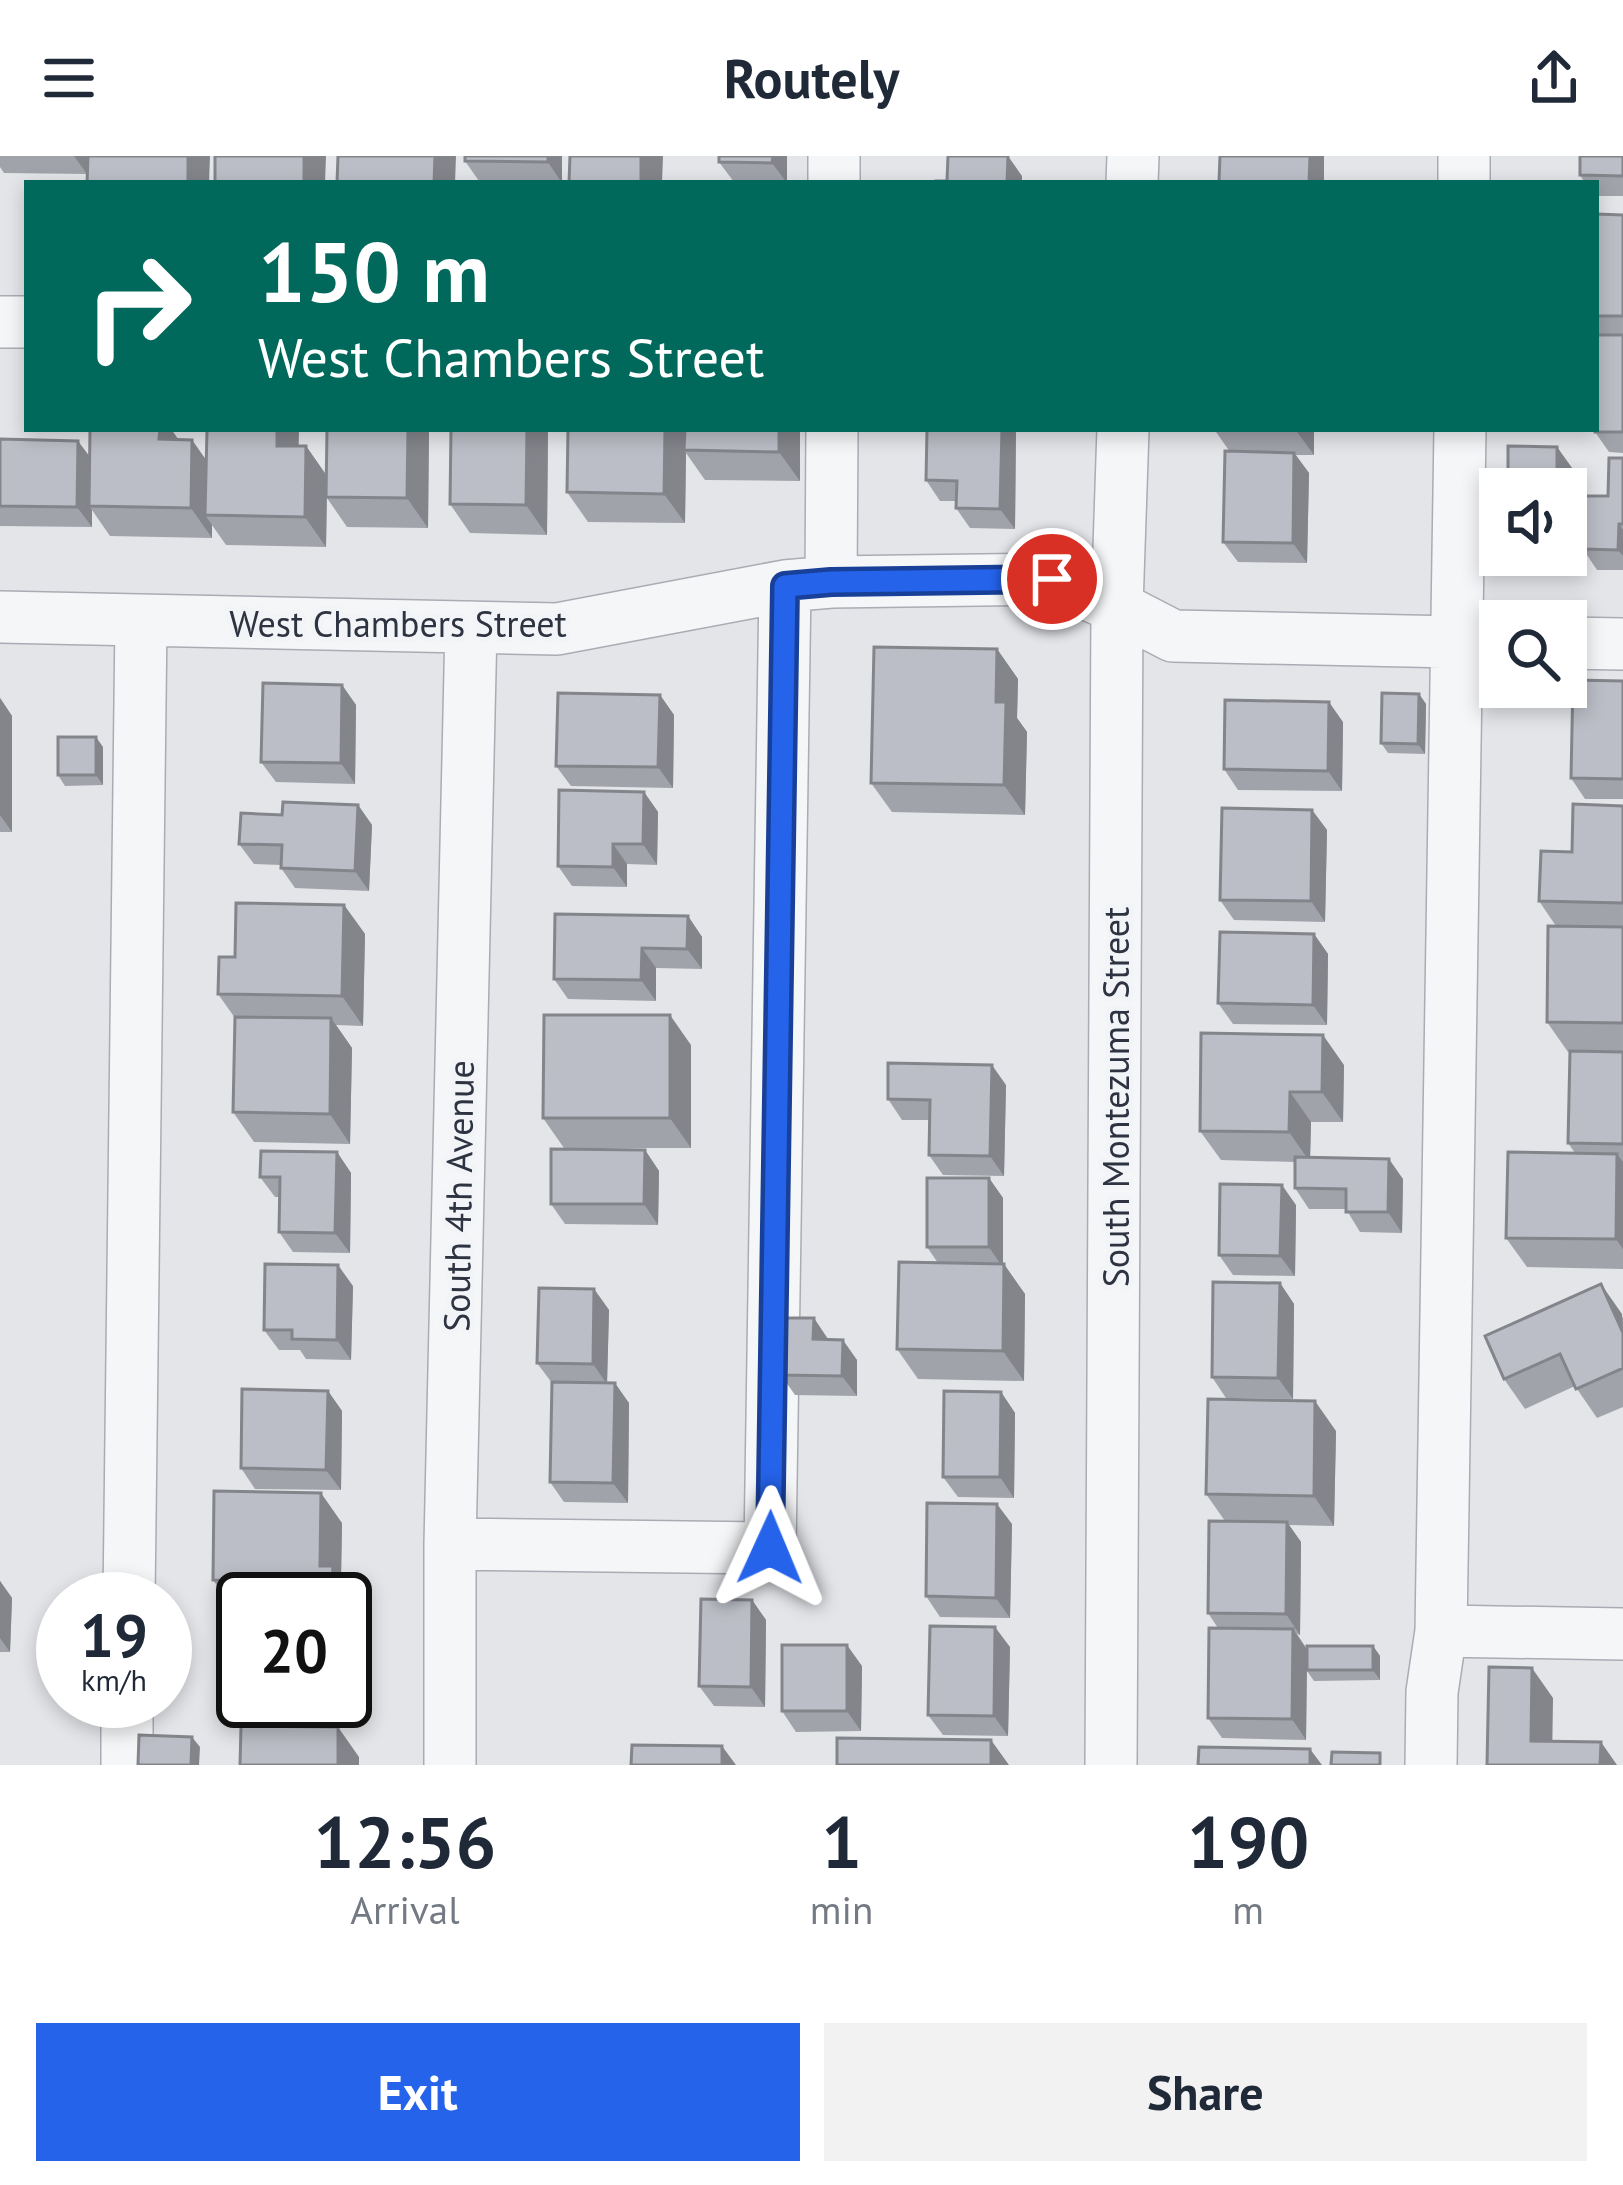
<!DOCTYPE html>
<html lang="en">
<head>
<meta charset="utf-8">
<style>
	:root { --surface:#fff; --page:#f2f2f3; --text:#1f2937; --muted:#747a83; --accent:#2563eb }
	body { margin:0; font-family:"PT Sans",sans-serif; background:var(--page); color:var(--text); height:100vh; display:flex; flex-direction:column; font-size:45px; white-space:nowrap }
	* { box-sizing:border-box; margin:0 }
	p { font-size:39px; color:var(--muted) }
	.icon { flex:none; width:66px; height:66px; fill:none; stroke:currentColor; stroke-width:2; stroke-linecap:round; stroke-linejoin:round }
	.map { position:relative; height:1609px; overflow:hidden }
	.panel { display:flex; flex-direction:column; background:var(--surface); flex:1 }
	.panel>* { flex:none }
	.guide { position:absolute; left:24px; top:24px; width:1575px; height:252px; border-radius:0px; box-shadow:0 6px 18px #0003; background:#00695c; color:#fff; overflow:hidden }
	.fabs { position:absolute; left:1479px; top:312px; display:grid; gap:24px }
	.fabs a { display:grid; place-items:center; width:108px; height:108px; border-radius:0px; background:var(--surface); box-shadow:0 6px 18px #0003; font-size:60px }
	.speed { position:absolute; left:36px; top:1416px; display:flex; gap:24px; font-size:60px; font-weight:700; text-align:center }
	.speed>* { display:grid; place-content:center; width:156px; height:156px; border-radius:50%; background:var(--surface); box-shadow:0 6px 18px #0003; line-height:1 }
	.speed small { font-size:30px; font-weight:400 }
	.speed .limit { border:6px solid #111; border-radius:18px; background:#fff; color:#111 }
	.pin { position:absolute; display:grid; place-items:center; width:102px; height:102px; color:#fff; margin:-51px; border:6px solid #fff; border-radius:50%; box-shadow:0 3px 12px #0007 }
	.me { position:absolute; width:132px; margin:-66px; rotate:1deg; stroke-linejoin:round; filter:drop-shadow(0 0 9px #0008) }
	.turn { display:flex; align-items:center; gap:42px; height:252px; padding:0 36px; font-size:54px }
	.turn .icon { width:156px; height:156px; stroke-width:2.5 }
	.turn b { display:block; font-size:84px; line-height:102px }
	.eta { display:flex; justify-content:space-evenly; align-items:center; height:204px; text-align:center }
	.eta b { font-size:72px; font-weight:600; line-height:84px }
	.primary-button { display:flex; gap:24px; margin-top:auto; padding:24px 36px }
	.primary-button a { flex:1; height:138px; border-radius:0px; background:var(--accent); color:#fff; font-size:48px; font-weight:600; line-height:138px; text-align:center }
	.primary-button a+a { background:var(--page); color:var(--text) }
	header { display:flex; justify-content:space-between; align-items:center; height:156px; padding:0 36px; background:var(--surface); font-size:54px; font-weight:600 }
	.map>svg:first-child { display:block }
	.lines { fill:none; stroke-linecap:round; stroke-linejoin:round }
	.minor-casing { stroke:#a9acb3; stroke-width:54 }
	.minor { stroke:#f5f6f8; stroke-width:51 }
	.wall { fill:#a1a3aa }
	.shaded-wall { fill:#83858b }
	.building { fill:#bbbec6; stroke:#83858b; stroke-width:3 }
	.route-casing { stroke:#184099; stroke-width:30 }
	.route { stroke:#2563eb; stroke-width:21 }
	.labels { text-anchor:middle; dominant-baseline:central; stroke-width:10; stroke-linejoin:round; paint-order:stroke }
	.street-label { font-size:36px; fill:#2d3340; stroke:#f2f4f7 }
</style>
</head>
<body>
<header><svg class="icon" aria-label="menu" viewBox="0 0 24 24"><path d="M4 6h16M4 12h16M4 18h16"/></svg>Routely<svg class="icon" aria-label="share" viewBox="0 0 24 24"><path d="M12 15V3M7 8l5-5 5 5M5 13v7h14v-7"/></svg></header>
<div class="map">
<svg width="1623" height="1609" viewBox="0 0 1623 1609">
	<rect width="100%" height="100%" fill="#e3e5e9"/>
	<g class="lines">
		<defs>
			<path id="minor" d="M 834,27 L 834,0
				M 1132,27 L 1133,0
				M 1464,27 L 1464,0
				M 0,166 L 27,166
				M 831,426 L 832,273
				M 0,461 L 557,473 L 785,430 L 831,426 L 1052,423 L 1117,451 L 1173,480 L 1500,487
				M 1566,487 L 1623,488
				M 450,1388 L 770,1392 L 785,430
				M 129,1443 L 141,465
				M 1441,1475 L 1623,1478
				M 127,1609 L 127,1545
				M 450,1609 L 450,1388 L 471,471
				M 1111,1609 L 1117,451 L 1123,273
				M 1431,1609 L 1432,1536 L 1441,1475 L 1460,273"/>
		</defs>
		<use href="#minor" class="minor-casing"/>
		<use href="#minor" class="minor"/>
	</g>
	<path class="wall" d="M 0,0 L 87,0 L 87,18 L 4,17 L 0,11 Z
		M 465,0 L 562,0 L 562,27 L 479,25 L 465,5 Z
		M 787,0 L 787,27 L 734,26 L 719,6 Z
		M 1623,0 L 1623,40 L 1596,40 L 1596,27 L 1585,27 L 1580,19 Z
		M 1596,58 L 1623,59 L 1623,297 L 1609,296 L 1595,276 L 1597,179 Z
		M 171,273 L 178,284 L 192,284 L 206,304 L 306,290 L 326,319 L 429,273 L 428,372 L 347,371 L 327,342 L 326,391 L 226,389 L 212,369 L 212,382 L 110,380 L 92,354 L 92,371 L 0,370 L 0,283 L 90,301 Z
		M 548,273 L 547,379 L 470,377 L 450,348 Z
		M 568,273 L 800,273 L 800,325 L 705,324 L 686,297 L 685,367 L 588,366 L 567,336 Z
		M 1016,273 L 1015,373 L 970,372 L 956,352 L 956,345 L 940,345 L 926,324 Z
		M 1214,273 L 1314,273 L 1314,299 L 1296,299 L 1309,317 L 1307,407 L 1238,406 L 1223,386 L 1230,296 Z
		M 1557,291 L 1572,312 L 1570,420 L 1521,419 L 1507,399 Z
		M 1623,302 L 1623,414 L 1597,414 L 1583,393 L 1608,340 Z
		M 997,493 L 1018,523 L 1017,562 L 1027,576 L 1025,659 L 892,656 L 871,627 Z
		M 1623,525 L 1623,643 L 1585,643 L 1571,622 Z
		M 342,529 L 356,549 L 355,628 L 276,626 L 261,606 Z
		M 1419,538 L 1426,548 L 1425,598 L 1388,597 L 1381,587 Z
		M 660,539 L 674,559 L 673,632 L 571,630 L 556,610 Z
		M 0,542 L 12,560 L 12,676 L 0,676 Z
		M 1343,566 L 1342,635 L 1238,634 L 1224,613 Z
		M 103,591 L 103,629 L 65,630 L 58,619 Z
		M 644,636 L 658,656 L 657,709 L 627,708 L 627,731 L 572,730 L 558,710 Z
		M 358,649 L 372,669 L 369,735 L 295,732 L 281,712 L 281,709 L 254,708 L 239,688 Z
		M 1623,650 L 1623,1113 L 1527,1111 L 1506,1082 L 1575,997 L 1568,987 L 1570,896 L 1568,896 L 1547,866 L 1556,770 L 1539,745 L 1572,696 Z
		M 1312,654 L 1327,674 L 1325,766 L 1234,764 L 1220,744 Z
		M 344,749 L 365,778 L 363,870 L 336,869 L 352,892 L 350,988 L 254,986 L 233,956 L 235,862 L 218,838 L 235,801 Z
		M 688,760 L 702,781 L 702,813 L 656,812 L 656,845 L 568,843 L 554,823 Z
		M 1314,778 L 1328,798 L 1327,869 L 1233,868 L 1218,847 Z
		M 691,889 L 691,992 L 564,992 L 543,962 Z
		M 1344,909 L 1343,966 L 1311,966 L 1310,1002 L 1403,1023 L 1402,1077 L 1360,1076 L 1346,1053 L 1309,1053 L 1295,1032 L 1295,1006 L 1221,1004 L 1200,975 Z
		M 1006,929 L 1004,1020 L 943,1019 L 929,999 L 929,964 L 902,964 L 888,943 Z
		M 645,994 L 659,1015 L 658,1069 L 565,1068 L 551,1048 Z
		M 337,996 L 351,1017 L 350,1097 L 293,1096 L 279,1076 L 279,1041 L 275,1041 L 260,1021 Z
		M 989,1022 L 1003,1042 L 1003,1108 L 1025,1138 L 1024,1225 L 918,1223 L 897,1193 L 938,1107 L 927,1091 Z
		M 1296,1049 L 1295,1120 L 1233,1119 L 1219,1099 Z
		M 1280,1127 L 1294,1148 L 1293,1243 L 1226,1242 L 1212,1221 Z
		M 353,1130 L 351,1204 L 306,1203 L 300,1194 L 279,1194 L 264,1174 Z
		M 594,1133 L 609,1154 L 607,1227 L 629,1247 L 628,1347 L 564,1346 L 550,1326 L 552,1227 L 537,1207 Z
		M 1623,1161 L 1623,1251 L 1597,1262 L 1575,1230 L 1525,1253 L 1504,1223 Z
		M 828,1184 L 857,1204 L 857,1240 L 795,1239 L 781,1219 Z
		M 328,1235 L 342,1255 L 341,1334 L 255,1333 L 241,1312 Z
		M 1001,1236 L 1015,1257 L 1014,1342 L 958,1341 L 943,1321 Z
		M 1336,1275 L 1334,1370 L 1289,1369 L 1301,1386 L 1300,1479 L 1297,1478 L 1307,1493 L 1373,1490 L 1380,1500 L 1380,1524 L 1314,1525 L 1307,1515 L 1306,1584 L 1222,1582 L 1208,1562 L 1218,1472 L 1208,1457 L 1225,1365 L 1206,1338 Z
		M 342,1367 L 341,1422 L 353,1440 L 353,1456 L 345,1455 L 345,1443 L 243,1443 L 243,1454 L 233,1453 L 213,1424 Z
		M 1012,1368 L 1010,1462 L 940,1461 L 926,1440 Z
		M 0,1425 L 12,1442 L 10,1496 L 0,1496 Z
		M 752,1444 L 766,1464 L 765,1551 L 714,1550 L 699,1530 Z
		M 243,1485 L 243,1535 L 231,1518 Z
		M 1010,1491 L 1008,1580 L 943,1579 L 928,1559 Z
		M 862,1510 L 861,1575 L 796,1576 L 782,1555 Z
		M 263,1545 L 340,1545 L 331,1569 Z"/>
	<path class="shaded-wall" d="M 74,0 L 87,0 L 87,18 Z
		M 188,0 L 210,0 L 209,27 L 188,27 Z
		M 304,0 L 326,0 L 325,27 L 304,27 Z
		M 435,0 L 456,0 L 455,27 L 434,27 Z
		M 548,0 L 562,0 L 562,27 L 548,6 Z
		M 641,0 L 663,0 L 662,27 L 641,27 Z
		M 773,0 L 787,0 L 787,27 L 772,7 Z
		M 1008,0 L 1022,20 L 1022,27 L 1007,27 Z
		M 1310,0 L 1324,0 L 1324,27 L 1309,27 Z
		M 160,273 L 171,273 L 181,287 L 159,283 Z
		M 277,273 L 299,273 L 298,320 L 277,290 Z
		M 408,273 L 429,273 L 428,372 L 407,342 Z
		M 527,273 L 548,273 L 547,379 L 526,349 Z
		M 665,273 L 687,273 L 684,294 L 686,297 L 685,367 L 664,338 Z
		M 779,273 L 800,273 L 800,325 L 779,296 Z
		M 1002,273 L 1016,273 L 1015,373 L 1000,353 Z
		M 1295,273 L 1314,273 L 1314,299 Z
		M 192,284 L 213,314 L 205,359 L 212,369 L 212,382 L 191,352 Z
		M 78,285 L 93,305 L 89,350 L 92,354 L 92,371 L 77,351 Z
		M 306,290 L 327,320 L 326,391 L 305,361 Z
		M 1557,291 L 1572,312 L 1570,420 L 1556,399 L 1566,399 L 1566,333 L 1557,333 Z
		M 1294,297 L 1309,317 L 1307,407 L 1293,387 Z
		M 1619,368 L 1623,374 L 1623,400 L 1618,394 Z
		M 997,493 L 1018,523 L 1017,562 L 1027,576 L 1025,659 L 1004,629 L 996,546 Z
		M 342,529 L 356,549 L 355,628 L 341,607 Z
		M 1419,538 L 1426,548 L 1425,598 L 1418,588 Z
		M 660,539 L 674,559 L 673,632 L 658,611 Z
		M 0,542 L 12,560 L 12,676 L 0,659 Z
		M 1329,546 L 1343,566 L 1342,635 L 1328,615 Z
		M 96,581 L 103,591 L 103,629 L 96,619 Z
		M 644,636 L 658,656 L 657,709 L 643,688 Z
		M 358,649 L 372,669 L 369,735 L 355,715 Z
		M 1312,654 L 1327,674 L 1325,766 L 1311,745 Z
		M 613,688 L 627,708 L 627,731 L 613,711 Z
		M 344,749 L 365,778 L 363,870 L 342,840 Z
		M 688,760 L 702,781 L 702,813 L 687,793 Z
		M 1314,778 L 1328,798 L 1327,869 L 1313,849 Z
		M 642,792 L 656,812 L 656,845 L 641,824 Z
		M 670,859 L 691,889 L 691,992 L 670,962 Z
		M 331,862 L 352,892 L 350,988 L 330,958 Z
		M 1323,879 L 1344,909 L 1343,966 L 1322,936 Z
		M 992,909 L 1006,929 L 1004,1020 L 990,1000 Z
		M 1290,936 L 1311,966 L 1310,1006 L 1289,976 Z
		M 645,994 L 659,1015 L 658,1069 L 644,1048 Z
		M 337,996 L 351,1017 L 350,1097 L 335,1077 Z
		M 1617,998 L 1623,1006 L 1623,1093 L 1616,1083 Z
		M 1389,1003 L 1403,1023 L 1402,1077 L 1388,1056 Z
		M 989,1022 L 1003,1042 L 1003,1112 L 989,1091 Z
		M 1282,1029 L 1296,1049 L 1295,1120 L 1280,1100 Z
		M 1004,1108 L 1025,1138 L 1024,1225 L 1003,1195 Z
		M 338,1109 L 353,1130 L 351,1204 L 337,1184 Z
		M 1280,1127 L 1294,1148 L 1293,1243 L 1278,1222 Z
		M 1601,1128 L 1622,1158 L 1623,1177 Z
		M 594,1133 L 609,1154 L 607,1228 L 593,1208 Z
		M 814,1162 L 828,1183 L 813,1183 Z
		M 843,1184 L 857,1204 L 857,1240 L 842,1220 Z
		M 615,1227 L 629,1247 L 628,1347 L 613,1327 Z
		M 328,1235 L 342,1255 L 341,1334 L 326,1314 Z
		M 1001,1236 L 1015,1257 L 1014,1342 L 1000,1321 Z
		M 1315,1245 L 1336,1275 L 1334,1370 L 1314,1340 Z
		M 321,1337 L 342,1367 L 341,1422 L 353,1440 L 353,1456 L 320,1410 Z
		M 997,1348 L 1012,1368 L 1010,1462 L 996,1442 Z
		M 1287,1366 L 1301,1386 L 1300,1479 L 1286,1458 Z
		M 0,1425 L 12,1442 L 10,1496 L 0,1482 Z
		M 752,1444 L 766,1464 L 765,1551 L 751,1531 Z
		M 995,1471 L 1010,1491 L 1008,1580 L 994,1560 Z
		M 1293,1473 L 1307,1494 L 1306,1584 L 1292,1563 Z
		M 345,1484 L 356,1500 L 345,1530 Z
		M 847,1489 L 862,1510 L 861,1575 L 847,1555 Z
		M 1373,1490 L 1380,1500 L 1380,1524 L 1373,1514 Z
		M 1532,1512 L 1553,1542 L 1552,1609 L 1531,1585 Z
		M 318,1545 L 340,1545 L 331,1569 L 317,1549 Z
		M 338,1571 L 359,1601 L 359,1609 L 338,1609 Z
		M 192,1581 L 200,1591 L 199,1609 L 191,1609 Z
		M 991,1584 L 1009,1609 L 991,1609 Z
		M 1601,1586 L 1617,1609 L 1600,1609 Z
		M 722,1590 L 736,1609 L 722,1609 Z
		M 1310,1593 L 1322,1609 L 1310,1609 Z"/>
	<path class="building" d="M 88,0 L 188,0 L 188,27 L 87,27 Z
		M 215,0 L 304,0 L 304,27 L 215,27 Z
		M 338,0 L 435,0 L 434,27 L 337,27 Z
		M 465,0 L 548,0 L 548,6 L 465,5 Z
		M 570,0 L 641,0 L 641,27 L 569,27 Z
		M 719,0 L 773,0 L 772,7 L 719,6 Z
		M 948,0 L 1008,0 L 1007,27 L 936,27 L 936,25 L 947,25 Z
		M 1220,0 L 1310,0 L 1309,27 L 1219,26 Z
		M 1580,0 L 1623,0 L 1623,20 L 1580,19 Z
		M 1596,58 L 1623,59 L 1623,160 L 1596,160 Z
		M 1596,179 L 1623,179 L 1623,276 L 1595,276 Z
		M 90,273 L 160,273 L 159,283 L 192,284 L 191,352 L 89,350 Z
		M 207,273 L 277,273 L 277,290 L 306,290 L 305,361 L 205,359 Z
		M 327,273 L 408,273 L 407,342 L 326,341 Z
		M 451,273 L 527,273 L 526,349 L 450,348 Z
		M 568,273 L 665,273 L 664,338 L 567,336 Z
		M 685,273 L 779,273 L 779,296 L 684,294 Z
		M 927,273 L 1002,273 L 1000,353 L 956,352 L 957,325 L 926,324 Z
		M 0,283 L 78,285 L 77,351 L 0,350 Z
		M 1508,290 L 1557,291 L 1557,333 L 1508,333 Z
		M 1225,295 L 1294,297 L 1293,387 L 1223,386 Z
		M 1609,302 L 1623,302 L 1623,368 L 1619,368 L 1618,394 L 1583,393 L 1584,340 L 1608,340 Z
		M 874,491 L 997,493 L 996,546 L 1006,546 L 1004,629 L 871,627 Z
		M 1573,524 L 1623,525 L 1623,623 L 1571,622 Z
		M 263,527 L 342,529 L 341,607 L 261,606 Z
		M 558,537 L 660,539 L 658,611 L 556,610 Z
		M 1382,537 L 1419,538 L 1418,588 L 1381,587 Z
		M 1225,544 L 1329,546 L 1328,615 L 1224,613 Z
		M 58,581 L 96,581 L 96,619 L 58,619 Z
		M 559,634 L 644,636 L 643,688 L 613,688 L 613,711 L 558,710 Z
		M 283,646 L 358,649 L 355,715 L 281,712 L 282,689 L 239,688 L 241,657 L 282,659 Z
		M 1573,648 L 1623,650 L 1623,747 L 1539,745 L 1541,695 L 1572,696 Z
		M 1222,652 L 1312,654 L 1311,745 L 1220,744 Z
		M 236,747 L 344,749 L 342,840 L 218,838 L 219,801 L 235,801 Z
		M 555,758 L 688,760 L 687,793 L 642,792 L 641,824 L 554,823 Z
		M 1548,770 L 1623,771 L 1623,867 L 1547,866 Z
		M 1220,776 L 1314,778 L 1313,849 L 1218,847 Z
		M 544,859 L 670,859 L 670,962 L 543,962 Z
		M 235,861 L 331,862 L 330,958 L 233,956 Z
		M 1201,877 L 1323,879 L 1322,936 L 1290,936 L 1289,976 L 1200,975 Z
		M 1570,895 L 1623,896 L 1623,988 L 1568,987 Z
		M 888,907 L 992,909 L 990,1000 L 929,999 L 930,944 L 888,943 Z
		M 551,993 L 645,994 L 644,1048 L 551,1048 Z
		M 261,995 L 337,996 L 335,1077 L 279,1076 L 280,1021 L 260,1021 Z
		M 1508,996 L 1617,998 L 1616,1083 L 1506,1082 Z
		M 1295,1001 L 1389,1003 L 1388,1056 L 1346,1056 L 1346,1033 L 1295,1032 Z
		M 927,1022 L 989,1022 L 989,1091 L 927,1091 Z
		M 1220,1028 L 1282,1029 L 1280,1100 L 1219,1099 Z
		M 899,1106 L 1004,1108 L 1003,1195 L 897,1193 Z
		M 265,1108 L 338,1109 L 337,1184 L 292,1183 L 292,1174 L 264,1174 Z
		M 1213,1126 L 1280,1127 L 1278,1222 L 1212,1221 Z
		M 1601,1128 L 1623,1177 L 1623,1212 L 1576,1233 L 1560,1198 L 1504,1223 L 1485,1180 Z
		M 539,1132 L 594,1133 L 593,1208 L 537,1207 Z
		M 782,1162 L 814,1162 L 813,1183 L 843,1184 L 842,1220 L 781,1219 Z
		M 552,1226 L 615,1227 L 613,1327 L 550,1326 Z
		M 242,1233 L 328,1235 L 326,1314 L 241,1312 Z
		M 944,1235 L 1001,1236 L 1000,1321 L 943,1321 Z
		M 1208,1243 L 1315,1245 L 1314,1340 L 1206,1338 Z
		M 214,1335 L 321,1337 L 320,1410 L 333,1410 L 332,1426 L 213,1424 Z
		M 927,1347 L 997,1348 L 996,1442 L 926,1440 Z
		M 1209,1365 L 1287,1366 L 1286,1458 L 1208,1457 Z
		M 701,1443 L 752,1444 L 751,1531 L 699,1530 Z
		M 930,1470 L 995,1471 L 994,1560 L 928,1559 Z
		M 1209,1472 L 1293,1473 L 1292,1563 L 1208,1562 Z
		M 243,1485 L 243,1522 L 231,1518 Z
		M 782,1489 L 847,1489 L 847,1555 L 782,1555 Z
		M 1307,1490 L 1373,1490 L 1373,1514 L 1307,1514 Z
		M 1489,1511 L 1532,1512 L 1531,1585 L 1601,1586 L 1600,1609 L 1487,1609 Z
		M 241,1570 L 338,1571 L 338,1609 L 240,1609 Z
		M 139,1579 L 192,1581 L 191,1609 L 138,1609 Z
		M 837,1582 L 991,1584 L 991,1609 L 837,1609 Z
		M 632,1589 L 722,1590 L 722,1609 L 631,1609 Z
		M 1199,1591 L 1310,1593 L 1310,1609 L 1198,1609 Z
		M 1332,1596 L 1380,1597 L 1380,1609 L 1331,1609 Z"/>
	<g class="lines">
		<defs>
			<path id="route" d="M 770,1392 L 785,430 L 831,426 L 1052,423"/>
		</defs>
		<use href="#route" class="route-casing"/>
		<use href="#route" class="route"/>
	</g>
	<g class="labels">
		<g class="street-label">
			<text x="398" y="467">West Chambers Street</text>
			<text transform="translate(1115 941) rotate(-90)">South Montezuma Street</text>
			<text transform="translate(458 1040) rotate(-89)">South 4th Avenue</text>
		</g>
	</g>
</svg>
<div class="fabs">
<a><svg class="icon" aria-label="sound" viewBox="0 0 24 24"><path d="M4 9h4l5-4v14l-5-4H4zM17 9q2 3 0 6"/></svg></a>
<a><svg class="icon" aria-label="search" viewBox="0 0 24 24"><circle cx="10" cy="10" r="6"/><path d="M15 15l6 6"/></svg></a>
</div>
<div class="speed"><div>19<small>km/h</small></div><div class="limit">20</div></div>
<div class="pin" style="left:1052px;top:423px;background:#d93025"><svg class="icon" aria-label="arrive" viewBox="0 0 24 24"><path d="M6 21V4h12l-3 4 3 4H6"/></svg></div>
<svg class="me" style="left:770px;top:1392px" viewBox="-20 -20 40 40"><path d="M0-17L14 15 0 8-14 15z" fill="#2563eb" stroke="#fff" stroke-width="4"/></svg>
<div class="guide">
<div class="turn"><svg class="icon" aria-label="right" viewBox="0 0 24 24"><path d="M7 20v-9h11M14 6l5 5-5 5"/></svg><div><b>150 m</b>West Chambers Street</div></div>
</div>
</div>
<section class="panel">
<div class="eta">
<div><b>12:56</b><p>Arrival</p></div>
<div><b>1</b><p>min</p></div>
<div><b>190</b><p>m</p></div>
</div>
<div class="primary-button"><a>Exit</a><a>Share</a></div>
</section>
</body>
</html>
